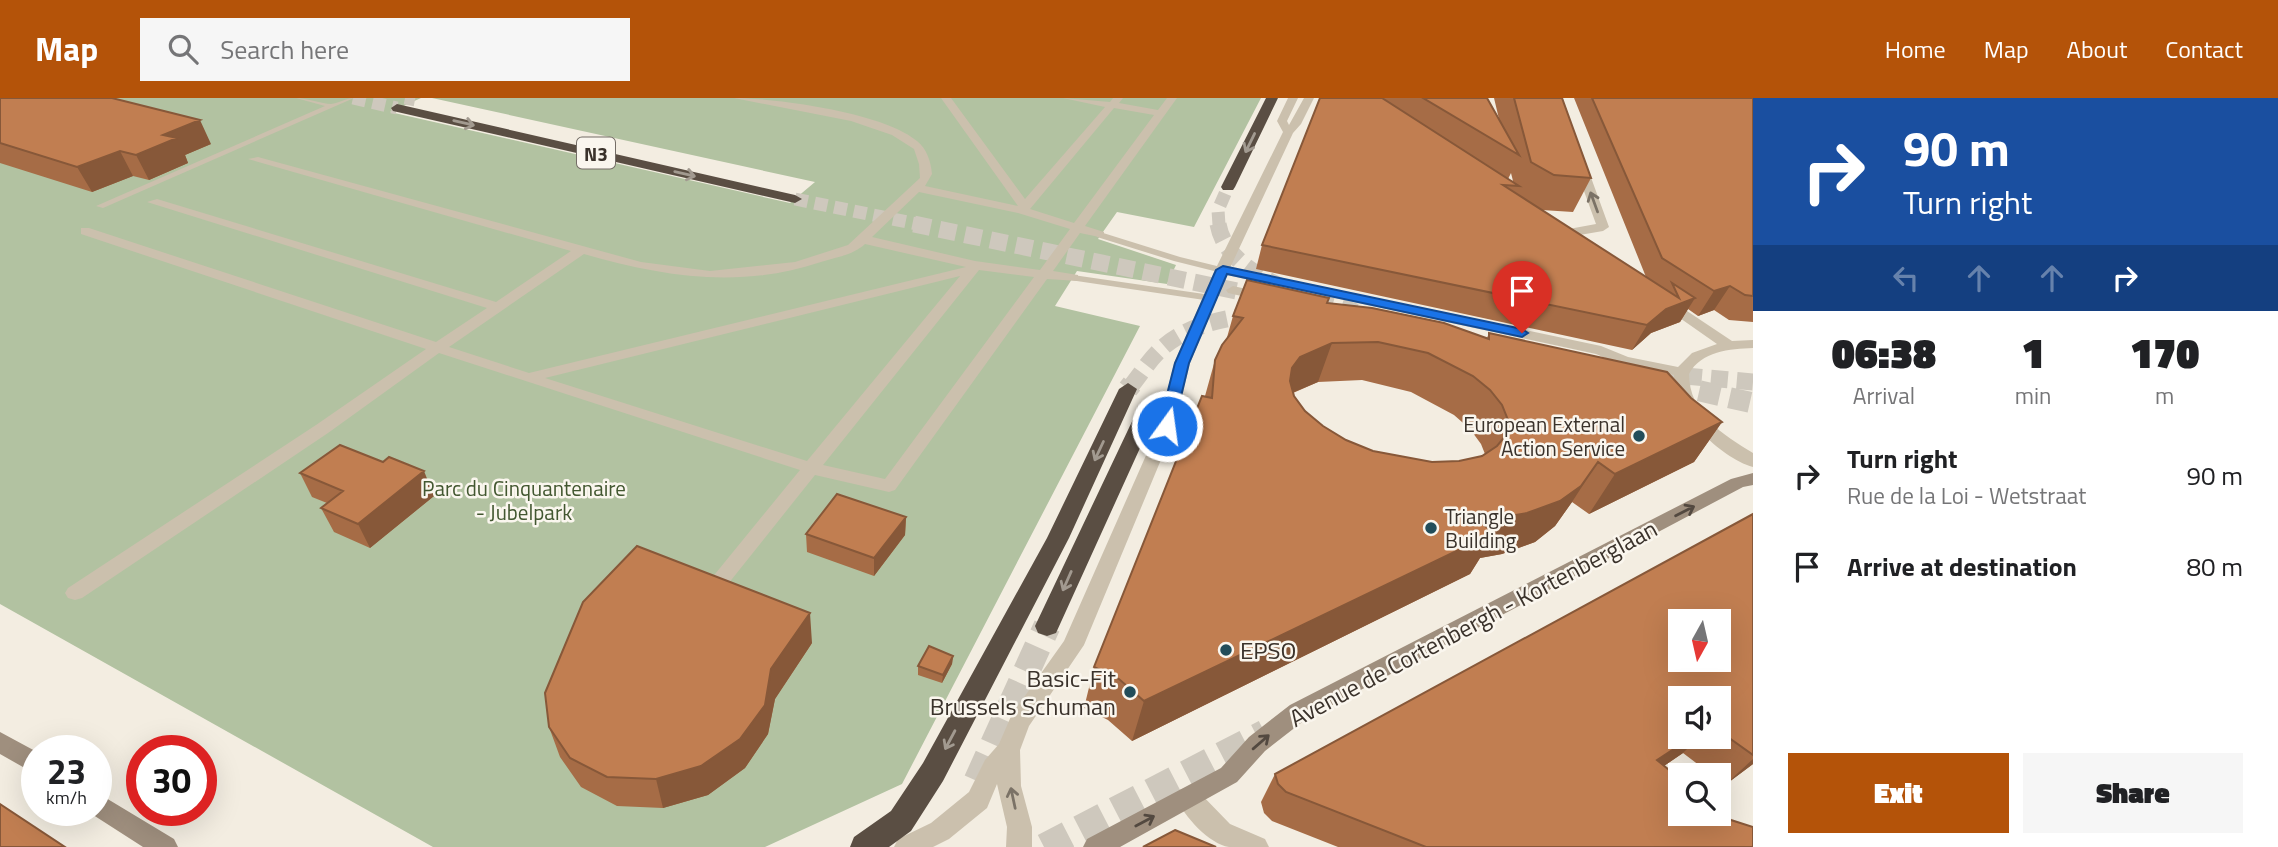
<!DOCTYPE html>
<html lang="en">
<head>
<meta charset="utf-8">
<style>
	:root { --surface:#fff; --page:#f6f6f6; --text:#202124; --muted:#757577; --accent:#b45309 }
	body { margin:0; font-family:"Titillium Web",sans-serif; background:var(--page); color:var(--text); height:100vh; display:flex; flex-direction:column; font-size:26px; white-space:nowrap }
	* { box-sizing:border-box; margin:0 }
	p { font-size:23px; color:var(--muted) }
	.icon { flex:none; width:38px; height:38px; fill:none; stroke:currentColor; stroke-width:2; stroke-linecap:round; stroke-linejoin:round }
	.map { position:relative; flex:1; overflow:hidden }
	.details { display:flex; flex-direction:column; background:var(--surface); width:525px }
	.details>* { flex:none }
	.hud { background:#1a4fa0; color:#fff; overflow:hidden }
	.needle { width:46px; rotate:188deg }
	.buttons { position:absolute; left:1668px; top:511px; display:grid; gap:14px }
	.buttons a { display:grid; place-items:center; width:63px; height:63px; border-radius:0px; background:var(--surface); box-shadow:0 7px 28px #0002; font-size:35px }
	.speed { position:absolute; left:21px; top:637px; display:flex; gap:14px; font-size:35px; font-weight:700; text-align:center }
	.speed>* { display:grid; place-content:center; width:91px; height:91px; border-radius:50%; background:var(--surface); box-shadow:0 7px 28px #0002; line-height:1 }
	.speed small { font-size:18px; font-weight:400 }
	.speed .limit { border:10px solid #d22; background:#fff; color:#111 }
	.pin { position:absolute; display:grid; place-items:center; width:60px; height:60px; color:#fff; margin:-72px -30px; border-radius:50% 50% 50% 0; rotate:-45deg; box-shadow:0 0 7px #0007 }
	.pin .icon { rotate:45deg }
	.me { position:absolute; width:77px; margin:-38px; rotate:14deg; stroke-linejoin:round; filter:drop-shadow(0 0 5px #0008) }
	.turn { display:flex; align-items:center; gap:24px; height:147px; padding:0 35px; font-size:32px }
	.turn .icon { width:91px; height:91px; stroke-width:2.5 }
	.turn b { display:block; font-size:49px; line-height:60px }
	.lanes { display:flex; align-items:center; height:66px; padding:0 35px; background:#0003; justify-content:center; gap:35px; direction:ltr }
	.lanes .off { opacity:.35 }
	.eta { display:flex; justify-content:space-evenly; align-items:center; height:119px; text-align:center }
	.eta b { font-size:42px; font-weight:800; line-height:49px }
	.primary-button { display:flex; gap:14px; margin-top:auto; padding:14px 35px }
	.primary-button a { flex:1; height:80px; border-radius:0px; background:var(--accent); color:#fff; font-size:28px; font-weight:800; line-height:80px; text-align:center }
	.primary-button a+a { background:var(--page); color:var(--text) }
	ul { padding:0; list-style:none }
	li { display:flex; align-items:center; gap:21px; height:91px; padding:0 35px }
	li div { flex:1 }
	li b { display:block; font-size:26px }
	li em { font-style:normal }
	header { display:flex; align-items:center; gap:42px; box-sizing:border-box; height:98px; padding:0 35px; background:var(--accent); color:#fff }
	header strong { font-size:33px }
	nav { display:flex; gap:38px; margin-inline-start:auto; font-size:24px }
	.search { width:490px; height:63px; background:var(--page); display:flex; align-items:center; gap:18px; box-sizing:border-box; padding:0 24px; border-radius:0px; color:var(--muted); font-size:26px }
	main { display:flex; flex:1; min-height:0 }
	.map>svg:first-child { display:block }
	.green { fill:#b2c2a1 }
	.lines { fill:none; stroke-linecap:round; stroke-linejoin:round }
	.highway-tunnel-far3 { stroke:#cec8bd; stroke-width:13; stroke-dasharray:13 7; stroke-linecap:butt }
	.highway-tunnel-far2 { stroke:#cec8bd; stroke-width:17; stroke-dasharray:17 9; stroke-linecap:butt }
	.highway-tunnel-far1 { stroke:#cec8bd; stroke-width:21; stroke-dasharray:21 10; stroke-linecap:butt }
	.highway-tunnel { stroke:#cec8bd; stroke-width:27; stroke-dasharray:27 13; stroke-linecap:butt }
	.lane { fill:#cbc0ad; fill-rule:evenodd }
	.street { fill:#cbc0ad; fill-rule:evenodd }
	.secondary { fill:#9f8f7e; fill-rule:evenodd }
	.highway { fill:#5a4e43; fill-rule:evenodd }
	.wall { fill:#a66c46; fill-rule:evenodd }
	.shaded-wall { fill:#875839 }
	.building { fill:#c17e51; stroke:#875839; stroke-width:2; fill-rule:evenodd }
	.oneway { stroke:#a29a90 }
	.oneway2 { stroke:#7b7266 }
	.oneway3 { stroke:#534940 }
	.route { fill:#1a73e8; stroke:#114b97; stroke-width:2 }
	.poi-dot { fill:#224d5a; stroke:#faf6ee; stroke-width:2.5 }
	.labels { text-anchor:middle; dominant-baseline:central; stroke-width:5; stroke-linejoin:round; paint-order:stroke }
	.shield { fill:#faf6ee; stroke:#746d66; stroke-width:2 }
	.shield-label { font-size:19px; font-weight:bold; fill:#3a322b }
	.poi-label { font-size:21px; fill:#3a322b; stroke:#faf6ee; text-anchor:end }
	.park-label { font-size:21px; fill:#425730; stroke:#faf6ee }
	.near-street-label { font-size:24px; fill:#3a322b; stroke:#faf6ee }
	.near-poi-label { font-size:24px; fill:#3a322b; stroke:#faf6ee; text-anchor:start }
</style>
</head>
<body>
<header>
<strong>Map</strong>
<div class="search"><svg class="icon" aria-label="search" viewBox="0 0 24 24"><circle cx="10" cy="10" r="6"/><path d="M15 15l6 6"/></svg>Search here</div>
<nav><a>Home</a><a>Map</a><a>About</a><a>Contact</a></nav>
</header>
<main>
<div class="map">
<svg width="1753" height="749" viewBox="0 0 1753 749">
	<rect width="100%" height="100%" fill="#f3ede1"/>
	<path class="green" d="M 0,0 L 421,0 L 390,14 L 790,105 L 815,84 L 432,0 L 1261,0 L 1194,129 L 1117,114 L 1098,141 L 1176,167 L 1167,186 L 1077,173 L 1055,208 L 1140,228 L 902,686 L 765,749 L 433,749 L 0,506 Z"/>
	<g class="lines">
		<path class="highway-tunnel-far3" d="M 353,0 L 397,10
			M 405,0 L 415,2
			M 795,101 L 922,127
			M 1219,127 L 1218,112 L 1228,89"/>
		<path class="highway-tunnel-far2" d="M 914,126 L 1256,197
			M 1218,126 C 1228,181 1310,199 1356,214
			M 1685,278 L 1753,284
			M 1663,285 L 1677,288
			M 1131,288 C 1140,277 1148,264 1158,254 C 1183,228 1223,220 1258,216"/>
		<path class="highway-tunnel-far1" d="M 1669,286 L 1753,305
			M 1128,291 L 1132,286"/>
		<path class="highway-tunnel" d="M 977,683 L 1047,528
			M 1044,749 L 1265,635"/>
		<path class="lane" d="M 296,0 C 307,0 322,6 331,6 C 339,5 346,0 354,0 L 103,110 L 96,108 L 325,8 Z
			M 1100,134 L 1180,159 L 1225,170 L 1227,172 L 1222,175 L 1174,163 L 1097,139 L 1096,137 Z
			M 1073,177 L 1211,197 L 1216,200 L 1211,203 L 1070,182 L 1070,178 Z"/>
		<path class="street" d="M 734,0 C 777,0 885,15 917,43 C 927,51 931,64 932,76 L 925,88 L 1018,108 L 941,0 L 951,0 L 1025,101 L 1105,9 L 1063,0 L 1110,4 L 1113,0 L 1123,0 L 1119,5 L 1158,12 L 1167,0 L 1177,0 L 1085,128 L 1104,134 L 1104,140 L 1080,135 L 1053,173 L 1078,177 L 1078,183 L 1047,181 L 895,392 L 889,394 L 815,377 L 728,486 L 721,488 L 714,486 L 711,481 L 800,372 L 439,255 L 328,335 L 82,500 L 75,502 L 68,500 L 65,495 L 68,490 L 316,327 L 426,251 L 81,136 L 81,130 L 89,130 L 436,244 L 487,210 L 147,104 L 157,101 L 496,204 L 571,153 L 248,61 L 258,59 L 641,164 L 710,173 L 795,164 L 848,147 L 920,80 L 919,66 L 914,51 L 892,37 L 851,23 ZM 1114,10 L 1154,17 L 1074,125 L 1030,111 ZM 919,94 L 1018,115 L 1070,131 L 1040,172 L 975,163 L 872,139 ZM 865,146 L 966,169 L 529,275 L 449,249 L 584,156 C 664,179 740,191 821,164 C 837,159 853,157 865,146 ZM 979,172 L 1034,179 L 885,381 L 823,367 ZM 960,178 L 807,363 L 545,280 Z
			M 1288,0 L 1298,0 L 1287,23 L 1289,27 L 1304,0 L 1314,0 L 1301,26 L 1293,35 L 1230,170 L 1601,248 L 1628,259 L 1678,269 L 1692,255 L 1717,246 L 1657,204 L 1664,200 L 1669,201 L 1732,243 L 1753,242 L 1753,250 C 1730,251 1701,253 1689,276 C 1689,315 1723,337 1753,355 L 1753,369 C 1719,359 1673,313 1674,277 L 1619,266 L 1596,256 L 1227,177 L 1190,265 L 1175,328 L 1084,547 L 1029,628 L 1020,652 L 1021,688 L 1032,729 L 1032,749 L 1006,749 L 1007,729 L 997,686 L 987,710 L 949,741 L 933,749 L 894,749 L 898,741 L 931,725 L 969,694 L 985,662 L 999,646 L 1012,616 L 1064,543 L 1159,328 L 1174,265 L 1215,172 L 1283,34 L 1277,23 Z
			M 1579,60 L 1585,63 L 1609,129 L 1603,133 L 1562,140 L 1558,139 L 1558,133 L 1596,126 L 1573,63 Z
			M 1233,188 L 1269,196 L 1271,199 L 1264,203 L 1228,195 L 1226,192 Z
			M 1188,689 L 1197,692 L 1230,726 L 1265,741 L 1269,749 C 1256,749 1241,749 1229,749 C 1209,746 1184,718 1176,700 L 1179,692 Z"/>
		<path class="secondary" d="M 1753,375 L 1753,387 L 1743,389 L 1306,621 L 1265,653 L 1237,684 L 1120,749 L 1083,749 L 1087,741 L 1221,670 L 1249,639 L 1290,607 L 1731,381 Z
			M 0,634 L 37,654 L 37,677 L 0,656 Z
			M 96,694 L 174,741 L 178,749 L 143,749 L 87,713 L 96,712 Z"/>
		<path class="highway" d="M 1266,0 L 1278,0 L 1235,89 L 1233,92 L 1223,92 L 1221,89 Z
			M 397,6 L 795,97 L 802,101 L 795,105 L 393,13 L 391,10 Z
			M 1128,285 L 1137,291 L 1069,440 L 943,683 L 911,733 L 889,749 L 850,749 L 854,739 L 891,713 L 923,665 L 1047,440 L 1119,291 Z
			M 1174,294 L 1184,300 L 1155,317 L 1056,535 L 1047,538 L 1038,535 L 1035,528 L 1137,313 L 1140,309 Z"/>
	</g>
	<path class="wall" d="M 0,0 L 211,46 L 185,57 L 188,65 L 149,82 L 133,78 L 92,94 L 0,65 Z
		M 1320,0 L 1487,0 L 1499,21 L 1494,0 L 1562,0 L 1591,80 L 1573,114 L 1542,112 L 1646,179 L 1574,0 L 1753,0 L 1753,224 L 1729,222 L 1714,212 L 1698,218 L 1688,211 L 1680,224 L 1651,235 L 1632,252 L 1256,171 L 1262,147 ZM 1511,75 L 1513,83 L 1508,81 Z
		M 1327,205 L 1487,240 L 1489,235 L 1691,300 L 1722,324 L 1694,364 L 1589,416 L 1572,404 L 1555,428 L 1535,444 L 1502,456 L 1480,460 L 1470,476 L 1132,643 L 1108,622 L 1084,610 L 1094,569 L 1205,298 L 1215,262 L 1226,243 L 1233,218 ZM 1362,282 L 1411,294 L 1454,317 L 1470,331 L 1481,346 L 1485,356 L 1482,358 L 1459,363 L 1432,364 L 1373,353 L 1346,342 L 1323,328 L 1305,313 L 1294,298 L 1293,295 L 1318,284 Z
		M 300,375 L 434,398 L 370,450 L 334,434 L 321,410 L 327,405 L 312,399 Z
		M 1753,416 L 1753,666 L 1725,687 L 1718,682 L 1718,677 L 1712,677 L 1683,655 L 1664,668 L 1753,749 L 1338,749 L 1272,723 L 1264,715 L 1261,704 L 1275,676 ZM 1718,600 L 1718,639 L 1680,639 Z
		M 906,419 L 905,437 L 874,478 L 807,454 L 806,436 Z
		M 812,545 L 775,601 L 768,636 L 745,670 L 708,697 L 663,710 L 617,708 L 581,689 L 560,659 L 549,629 Z
		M 953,558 L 952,566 L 942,585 L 918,577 L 918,568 Z"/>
	<path class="shaded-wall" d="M 200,22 L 211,46 L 185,57 L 188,65 L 149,82 L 136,57 L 163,37 Z
		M 120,53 L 133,78 L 92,94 L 77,69 Z
		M 1730,188 L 1714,212 L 1698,218 L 1714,193 Z
		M 1695,200 L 1680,224 L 1651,235 L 1632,252 L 1647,227 L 1666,211 Z
		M 1332,245 L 1318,284 L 1287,297 L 1292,270 L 1300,259 Z
		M 1722,324 L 1694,364 L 1589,416 L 1615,376 Z
		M 1598,364 L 1572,404 L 1555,428 L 1535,444 L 1502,456 L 1480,460 L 1470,476 L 1132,643 L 1144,603 L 1479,423 Z
		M 424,373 L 434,398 L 370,450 L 358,426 Z
		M 906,419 L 905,437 L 874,478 L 874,460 Z
		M 810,515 L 812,545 L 775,601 L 768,636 L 745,670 L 708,697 L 663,710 L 656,681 Z
		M 953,558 L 952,566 L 942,585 L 943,577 Z
		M 1692,639 L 1699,639 L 1683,655 L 1630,691 L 1657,662 Z
		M 1753,661 L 1753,666 L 1725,687 Z"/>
	<path class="building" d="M 0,0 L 112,0 L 200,22 L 163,37 L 177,40 L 136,57 L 120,53 L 77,69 L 0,45 Z
		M 1320,0 L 1382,0 L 1519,88 L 1503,87 L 1679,200 L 1672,185 L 1695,200 L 1666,211 L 1647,227 L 1262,147 Z
		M 1423,0 L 1487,0 L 1519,57 Z
		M 1514,0 L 1562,0 L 1591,80 L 1554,77 L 1531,64 Z
		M 1592,0 L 1753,0 L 1753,198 L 1745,197 L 1730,188 L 1714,193 L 1662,160 Z
		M 1247,182 L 1329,200 L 1327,205 L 1372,210 L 1444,225 L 1489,241 L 1489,235 L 1667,274 L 1691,300 L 1722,324 L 1615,376 L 1598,364 L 1581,388 L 1560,403 L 1527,415 L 1479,423 L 1494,435 L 1144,603 L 1119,581 L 1094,569 L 1202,298 L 1212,300 L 1215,262 L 1222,247 L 1243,220 L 1233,218 ZM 1378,244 L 1428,255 L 1473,278 L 1490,292 L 1502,307 L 1508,322 L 1507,336 L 1497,348 L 1482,358 L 1459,363 L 1432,364 L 1373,353 L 1346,342 L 1323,328 L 1305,313 L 1294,298 L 1290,283 L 1292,270 L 1300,259 L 1332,245 Z
		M 340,347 L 383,364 L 389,359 L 424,373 L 358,426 L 321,410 L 343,393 L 300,375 Z
		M 837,396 L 906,419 L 874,460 L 806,436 Z
		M 1753,416 L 1753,657 L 1718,632 L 1718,600 L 1680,600 L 1680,639 L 1692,639 L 1657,662 L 1680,681 L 1680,716 L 1718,716 L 1718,711 L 1731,722 L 1753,729 L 1753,749 L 1426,749 L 1286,694 L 1278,686 L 1275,676 ZM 1680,523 L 1718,523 L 1718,562 L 1680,562 Z
		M 637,448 L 810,515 L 771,571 L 765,607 L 740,641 L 701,668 L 656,681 L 607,679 L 570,660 L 549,629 L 545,595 L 583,504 Z
		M 929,548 L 953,558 L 943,577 L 918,568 Z
		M 0,706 L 65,749 L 0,749 Z
		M 1175,732 L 1216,749 L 1143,749 Z"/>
	<defs><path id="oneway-shaft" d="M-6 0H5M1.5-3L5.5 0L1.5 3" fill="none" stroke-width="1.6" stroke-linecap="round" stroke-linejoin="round" transform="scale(1.75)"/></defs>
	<g class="oneway">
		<use href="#oneway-shaft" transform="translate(464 25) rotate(13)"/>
		<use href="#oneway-shaft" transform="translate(1250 45) rotate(116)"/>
		<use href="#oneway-shaft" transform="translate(685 76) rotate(13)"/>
		<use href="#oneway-shaft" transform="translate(1099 353) rotate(115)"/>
		<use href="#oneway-shaft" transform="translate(1067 483) rotate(114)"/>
		<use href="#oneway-shaft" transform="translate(950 642) rotate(118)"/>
	</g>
	<g class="oneway2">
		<use href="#oneway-shaft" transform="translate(1594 104) rotate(-110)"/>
		<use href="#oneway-shaft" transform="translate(1013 700) rotate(-102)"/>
	</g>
	<g class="oneway3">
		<use href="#oneway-shaft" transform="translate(1685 413) rotate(-27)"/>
		<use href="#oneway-shaft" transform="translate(1261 644) rotate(-41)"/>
		<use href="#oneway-shaft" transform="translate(1145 723) rotate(-28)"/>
	</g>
	<path class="route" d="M 1223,168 L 1522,231 L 1528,235 L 1522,239 L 1227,176 L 1189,265 L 1174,328 L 1172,332 L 1161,332 L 1159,328 L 1175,265 L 1216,172 Z"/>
	<g class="poi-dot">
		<circle cx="1639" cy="338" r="7"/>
		<circle cx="1431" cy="430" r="7"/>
		<circle cx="1226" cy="552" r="7"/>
		<circle cx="1130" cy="594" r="7"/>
	</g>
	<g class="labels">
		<rect class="shield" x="577" y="39.5" width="38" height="31" rx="5"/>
		<g class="shield-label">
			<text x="596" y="55">N3</text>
		</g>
		<g class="poi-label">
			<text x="1625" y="326">European External<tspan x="1625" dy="24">Action Service</tspan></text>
			<text x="1445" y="418" text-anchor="start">Triangle<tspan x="1445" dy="24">Building</tspan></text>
		</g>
		<g class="park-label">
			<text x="524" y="390">Parc du Cinquantenaire<tspan x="524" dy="24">- Jubelpark</tspan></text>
		</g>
		<g class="near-street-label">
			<text transform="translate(1473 525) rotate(-28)">Avenue de Cortenbergh - Kortenberglaan</text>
		</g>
		<g class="near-poi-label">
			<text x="1240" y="552">EPSO</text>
			<text x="1116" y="580" text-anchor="end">Basic-Fit<tspan x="1116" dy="28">Brussels Schuman</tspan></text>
		</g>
	</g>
</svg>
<div class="buttons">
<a><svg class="needle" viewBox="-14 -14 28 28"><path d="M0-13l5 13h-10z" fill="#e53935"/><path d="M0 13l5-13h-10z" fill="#757577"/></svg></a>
<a><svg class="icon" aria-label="sound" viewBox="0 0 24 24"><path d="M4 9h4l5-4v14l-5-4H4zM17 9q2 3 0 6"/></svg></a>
<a><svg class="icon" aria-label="search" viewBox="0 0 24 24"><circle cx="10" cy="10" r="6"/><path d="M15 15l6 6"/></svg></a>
</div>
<div class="speed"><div>23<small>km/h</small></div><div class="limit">30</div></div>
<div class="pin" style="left:1522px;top:235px;background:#d93025"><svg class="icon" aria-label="arrive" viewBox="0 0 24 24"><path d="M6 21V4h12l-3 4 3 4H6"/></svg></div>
<svg class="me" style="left:1167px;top:328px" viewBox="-20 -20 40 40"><circle r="17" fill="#1a73e8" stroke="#fff" stroke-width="3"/><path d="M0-11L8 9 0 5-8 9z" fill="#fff"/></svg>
</div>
<section class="details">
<div class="hud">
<div class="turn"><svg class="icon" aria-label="right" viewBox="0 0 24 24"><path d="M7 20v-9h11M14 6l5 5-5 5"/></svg><div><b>90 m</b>Turn right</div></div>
<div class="lanes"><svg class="icon off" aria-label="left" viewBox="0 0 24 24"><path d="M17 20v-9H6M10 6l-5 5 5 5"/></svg><svg class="icon off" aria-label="ahead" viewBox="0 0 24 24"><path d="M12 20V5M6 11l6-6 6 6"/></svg><svg class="icon off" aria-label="ahead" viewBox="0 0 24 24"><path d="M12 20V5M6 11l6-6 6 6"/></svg><svg class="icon" aria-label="right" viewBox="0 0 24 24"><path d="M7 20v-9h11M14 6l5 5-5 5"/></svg></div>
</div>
<div class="eta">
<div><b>06:38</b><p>Arrival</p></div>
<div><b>1</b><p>min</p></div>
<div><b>170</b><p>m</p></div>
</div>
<ul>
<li><svg class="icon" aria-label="right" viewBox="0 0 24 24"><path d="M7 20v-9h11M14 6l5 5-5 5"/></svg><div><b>Turn right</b><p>Rue de la Loi - Wetstraat</p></div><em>90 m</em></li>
<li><svg class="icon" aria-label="arrive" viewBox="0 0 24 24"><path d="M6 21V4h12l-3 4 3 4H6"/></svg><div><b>Arrive at destination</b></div><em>80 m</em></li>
</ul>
<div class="primary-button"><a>Exit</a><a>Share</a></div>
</section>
</main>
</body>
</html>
